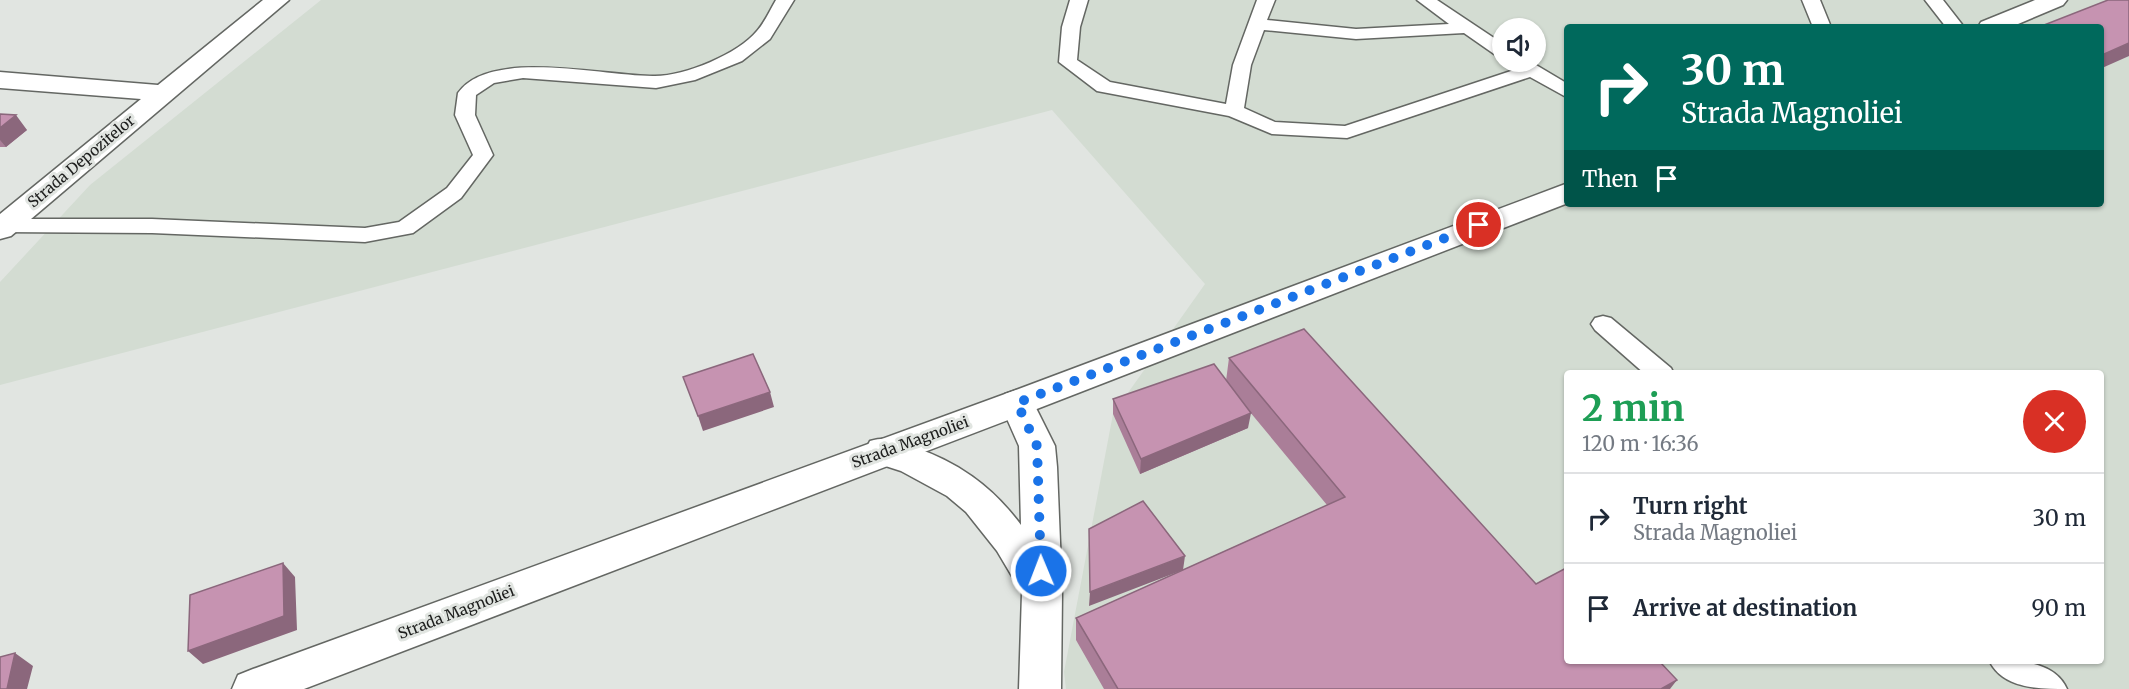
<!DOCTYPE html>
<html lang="en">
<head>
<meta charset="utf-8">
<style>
	:root { --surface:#fff; --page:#f2f2f3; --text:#1f2937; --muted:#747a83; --line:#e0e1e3 }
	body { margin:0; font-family:Merriweather,serif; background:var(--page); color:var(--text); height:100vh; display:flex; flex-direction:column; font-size:22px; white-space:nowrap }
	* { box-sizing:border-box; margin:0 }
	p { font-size:20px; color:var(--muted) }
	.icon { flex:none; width:33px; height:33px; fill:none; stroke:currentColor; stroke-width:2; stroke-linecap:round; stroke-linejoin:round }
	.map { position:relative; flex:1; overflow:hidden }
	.drawer { position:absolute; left:1564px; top:370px; width:540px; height:294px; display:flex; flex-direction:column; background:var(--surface); border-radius:6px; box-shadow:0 2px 4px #0004 }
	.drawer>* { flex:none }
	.guide { position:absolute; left:1564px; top:24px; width:540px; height:183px; border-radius:6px; box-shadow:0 2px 4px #0004; background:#00695c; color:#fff; overflow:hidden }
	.tools { position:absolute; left:1492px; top:18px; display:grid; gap:12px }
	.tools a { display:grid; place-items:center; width:54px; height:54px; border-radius:50%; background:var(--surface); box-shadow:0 2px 4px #0004; font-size:30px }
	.pin { position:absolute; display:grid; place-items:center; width:51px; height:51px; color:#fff; margin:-26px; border:3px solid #fff; border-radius:50%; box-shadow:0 2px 6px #0007 }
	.me { position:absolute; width:66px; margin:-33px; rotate:359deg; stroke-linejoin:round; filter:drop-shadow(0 0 4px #0008) }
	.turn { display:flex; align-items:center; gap:21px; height:126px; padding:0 18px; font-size:27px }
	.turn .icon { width:78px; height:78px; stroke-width:2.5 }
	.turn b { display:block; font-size:42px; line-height:51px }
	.then { display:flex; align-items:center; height:57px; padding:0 18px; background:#0003; gap:12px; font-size:22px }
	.round { display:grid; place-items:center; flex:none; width:63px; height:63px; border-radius:32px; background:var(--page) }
	.headline { display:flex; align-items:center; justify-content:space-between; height:102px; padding:0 18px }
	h1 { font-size:36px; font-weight:700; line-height:45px; color:#1e9e55 }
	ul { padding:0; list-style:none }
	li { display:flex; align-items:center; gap:18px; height:90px; padding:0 18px; border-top:2px solid var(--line) }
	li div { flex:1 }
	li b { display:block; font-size:22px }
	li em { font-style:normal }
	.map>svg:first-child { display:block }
	.built { fill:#d3dcd2; fill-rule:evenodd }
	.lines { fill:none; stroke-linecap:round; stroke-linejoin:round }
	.service-casing { stroke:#646763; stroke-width:3 }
	.minor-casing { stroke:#646763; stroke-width:3 }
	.tertiary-casing { stroke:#646763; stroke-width:3 }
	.secondary-casing { stroke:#646763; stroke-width:3 }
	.service { fill:#fff; fill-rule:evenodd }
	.minor { fill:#fff; fill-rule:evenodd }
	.tertiary { fill:#fff; fill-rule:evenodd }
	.secondary { fill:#fff; fill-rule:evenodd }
	.wall { fill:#aa7e98 }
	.shaded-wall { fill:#8b677c }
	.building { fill:#c693b1; stroke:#8b677c; stroke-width:1.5 }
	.route { stroke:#1a73e8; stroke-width:10; stroke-dasharray:0 18 }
	.labels { text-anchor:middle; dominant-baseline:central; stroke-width:6; stroke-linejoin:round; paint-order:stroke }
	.street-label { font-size:15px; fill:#1d1e1d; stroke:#e1e5e1 }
</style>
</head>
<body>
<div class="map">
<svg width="2129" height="689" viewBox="0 0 2129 689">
	<rect width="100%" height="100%" fill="#e1e5e1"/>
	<path class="built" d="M 321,0 L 2129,0 L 2129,689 L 1066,689 L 1064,672 L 1113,414 L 1205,284 L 1052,110 L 0,385 L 0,282 L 90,185 ZM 1568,27 L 2102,27 L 2102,204 L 1568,204 ZM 1503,28 L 1536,28 L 1536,62 L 1503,62 ZM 1568,374 L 2102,374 L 2102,662 L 1568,662 Z"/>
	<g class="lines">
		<defs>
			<path id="service" d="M 776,0 L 794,0 L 770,39 L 742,61 L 695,80 L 656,88 L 523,78 L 494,83 L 476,95 L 475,115 L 493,155 L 461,198 L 413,233 L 365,242 L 152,233 L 0,232 L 0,220 L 3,219 L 152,219 L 365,228 L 399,222 L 447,188 L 473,155 L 455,115 L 458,93 C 490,47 606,77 655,76 C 685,76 738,54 757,31 C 765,22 770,10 776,0 Z
				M 1070,0 L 1088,0 L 1080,27 L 1077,60 L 1110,82 L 1226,104 L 1233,65 L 1257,0 L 1275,0 L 1267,20 L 1356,29 L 1449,24 L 1417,0 L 1437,0 L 1503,44 L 1503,57 L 1497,56 L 1464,33 L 1356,39 L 1264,30 L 1251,65 L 1244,108 L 1275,122 L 1345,126 L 1517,69 L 1510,62 L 1531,62 L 1568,84 L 1568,98 L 1530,77 L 1347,138 L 1272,134 L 1229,116 L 1097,91 L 1059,62 L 1062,27 Z
				M 1802,0 L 1820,0 L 1831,27 L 1813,27 Z
				M 1925,0 L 1943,0 L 1964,27 L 1946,27 Z
				M 1603,316 L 1611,318 L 1671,368 L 1674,374 L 1645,374 L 1595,330 L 1591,324 L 1595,318 Z
				M 1990,662 C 2016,659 2055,661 2067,689 C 2040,689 2004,689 1990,662 Z"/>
			<path id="minor" d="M 263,0 L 289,0 L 11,236 L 0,239 L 0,214 L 141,99 L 0,88 L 0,72 L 158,85 Z"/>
			<path id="tertiary" d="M 1017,390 L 1029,394 L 1055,446 L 1057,467 L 1062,592 L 1061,689 L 1019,689 L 1022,593 L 997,551 L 966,512 L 947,496 L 901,471 L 870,461 L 865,451 L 870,441 C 887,436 894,440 910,446 C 957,461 992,486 1021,525 L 1019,446 L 1000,403 L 1005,394 Z"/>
			<path id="secondary" d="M 2035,0 L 2067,0 L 2063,5 L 2011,27 L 1978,27 L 1981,22 Z
				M 1568,183 L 1568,203 L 1029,412 L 304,689 L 232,689 L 238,675 L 253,669 L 1005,394 Z"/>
		</defs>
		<use href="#service" class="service-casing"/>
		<use href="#minor" class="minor-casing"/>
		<use href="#tertiary" class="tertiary-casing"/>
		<use href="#secondary" class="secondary-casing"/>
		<use href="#service" class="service"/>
		<use href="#minor" class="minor"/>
		<use href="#tertiary" class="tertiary"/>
		<use href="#secondary" class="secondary"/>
	</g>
	<path class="wall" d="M 0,114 L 27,130 L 6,147 L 0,147 Z
		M 1229,358 L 1536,584 L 1670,689 L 1104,689 L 1076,640 L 1076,618 L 1327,505 L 1240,400 L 1248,428 L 1140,474 L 1113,414 L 1113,399 L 1226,381 Z"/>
	<path class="shaded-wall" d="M 2129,43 L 2129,56 L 2102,68 L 2102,55 Z
		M 16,115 L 27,130 L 6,147 L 0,140 L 0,128 Z
		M 770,392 L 774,407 L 703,431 L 698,416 Z
		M 1251,413 L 1248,428 L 1140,474 L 1141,459 Z
		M 1185,556 L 1183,570 L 1089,606 L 1090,592 Z
		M 283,563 L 295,577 L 297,630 L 203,664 L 188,651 Z
		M 15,653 L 33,666 L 27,689 L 7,689 Z
		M 1677,680 L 1670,689 L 1661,689 Z"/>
	<path class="building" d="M 2108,0 L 2129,0 L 2129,43 L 2102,55 L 2102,27 L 2039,27 Z
		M 0,114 L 16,115 L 0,128 Z
		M 1304,329 L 1536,584 L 1568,567 L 1568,662 L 1660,662 L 1677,680 L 1661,689 L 1118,689 L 1076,618 L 1345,497 L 1229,358 Z
		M 753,354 L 770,392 L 698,416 L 683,377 Z
		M 1214,364 L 1251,413 L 1141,459 L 1113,399 Z
		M 1143,501 L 1185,556 L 1090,592 L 1089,529 Z
		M 283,563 L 284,616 L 188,651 L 190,595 Z
		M 15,653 L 7,689 L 0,689 L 0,657 Z"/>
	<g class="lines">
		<path class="route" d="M 1041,571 L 1037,446 L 1017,403 L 1479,225"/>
	</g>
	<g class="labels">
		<g class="street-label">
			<text transform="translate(81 161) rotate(-40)">Strada Depozitelor</text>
			<text transform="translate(910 442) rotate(-20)">Strada Magnoliei</text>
			<text transform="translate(456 612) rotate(-21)">Strada Magnoliei</text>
		</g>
	</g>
</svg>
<div class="tools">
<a><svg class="icon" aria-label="sound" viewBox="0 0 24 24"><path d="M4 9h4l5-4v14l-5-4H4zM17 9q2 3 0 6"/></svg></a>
</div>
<div class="pin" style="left:1479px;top:225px;background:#d93025"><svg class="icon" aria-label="arrive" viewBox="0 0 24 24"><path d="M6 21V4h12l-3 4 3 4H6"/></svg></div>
<svg class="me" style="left:1041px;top:571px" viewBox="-20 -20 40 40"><circle r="17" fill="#1a73e8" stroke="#fff" stroke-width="3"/><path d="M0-11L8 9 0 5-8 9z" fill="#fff"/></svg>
<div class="guide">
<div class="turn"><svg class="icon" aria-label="right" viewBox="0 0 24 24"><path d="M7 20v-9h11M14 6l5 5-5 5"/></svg><div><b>30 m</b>Strada Magnoliei</div></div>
<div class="then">Then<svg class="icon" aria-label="arrive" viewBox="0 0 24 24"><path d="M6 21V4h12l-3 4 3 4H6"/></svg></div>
</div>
<section class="drawer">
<div class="headline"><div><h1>2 min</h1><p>120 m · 16:36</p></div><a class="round" style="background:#d93025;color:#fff"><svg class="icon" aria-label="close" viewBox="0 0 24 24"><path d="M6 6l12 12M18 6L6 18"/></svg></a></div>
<ul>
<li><svg class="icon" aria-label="right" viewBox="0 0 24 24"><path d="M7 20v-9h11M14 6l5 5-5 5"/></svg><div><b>Turn right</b><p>Strada Magnoliei</p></div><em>30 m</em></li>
<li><svg class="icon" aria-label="arrive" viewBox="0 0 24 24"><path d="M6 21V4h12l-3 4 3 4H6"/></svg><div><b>Arrive at destination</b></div><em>90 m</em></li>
</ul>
</section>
</div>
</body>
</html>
